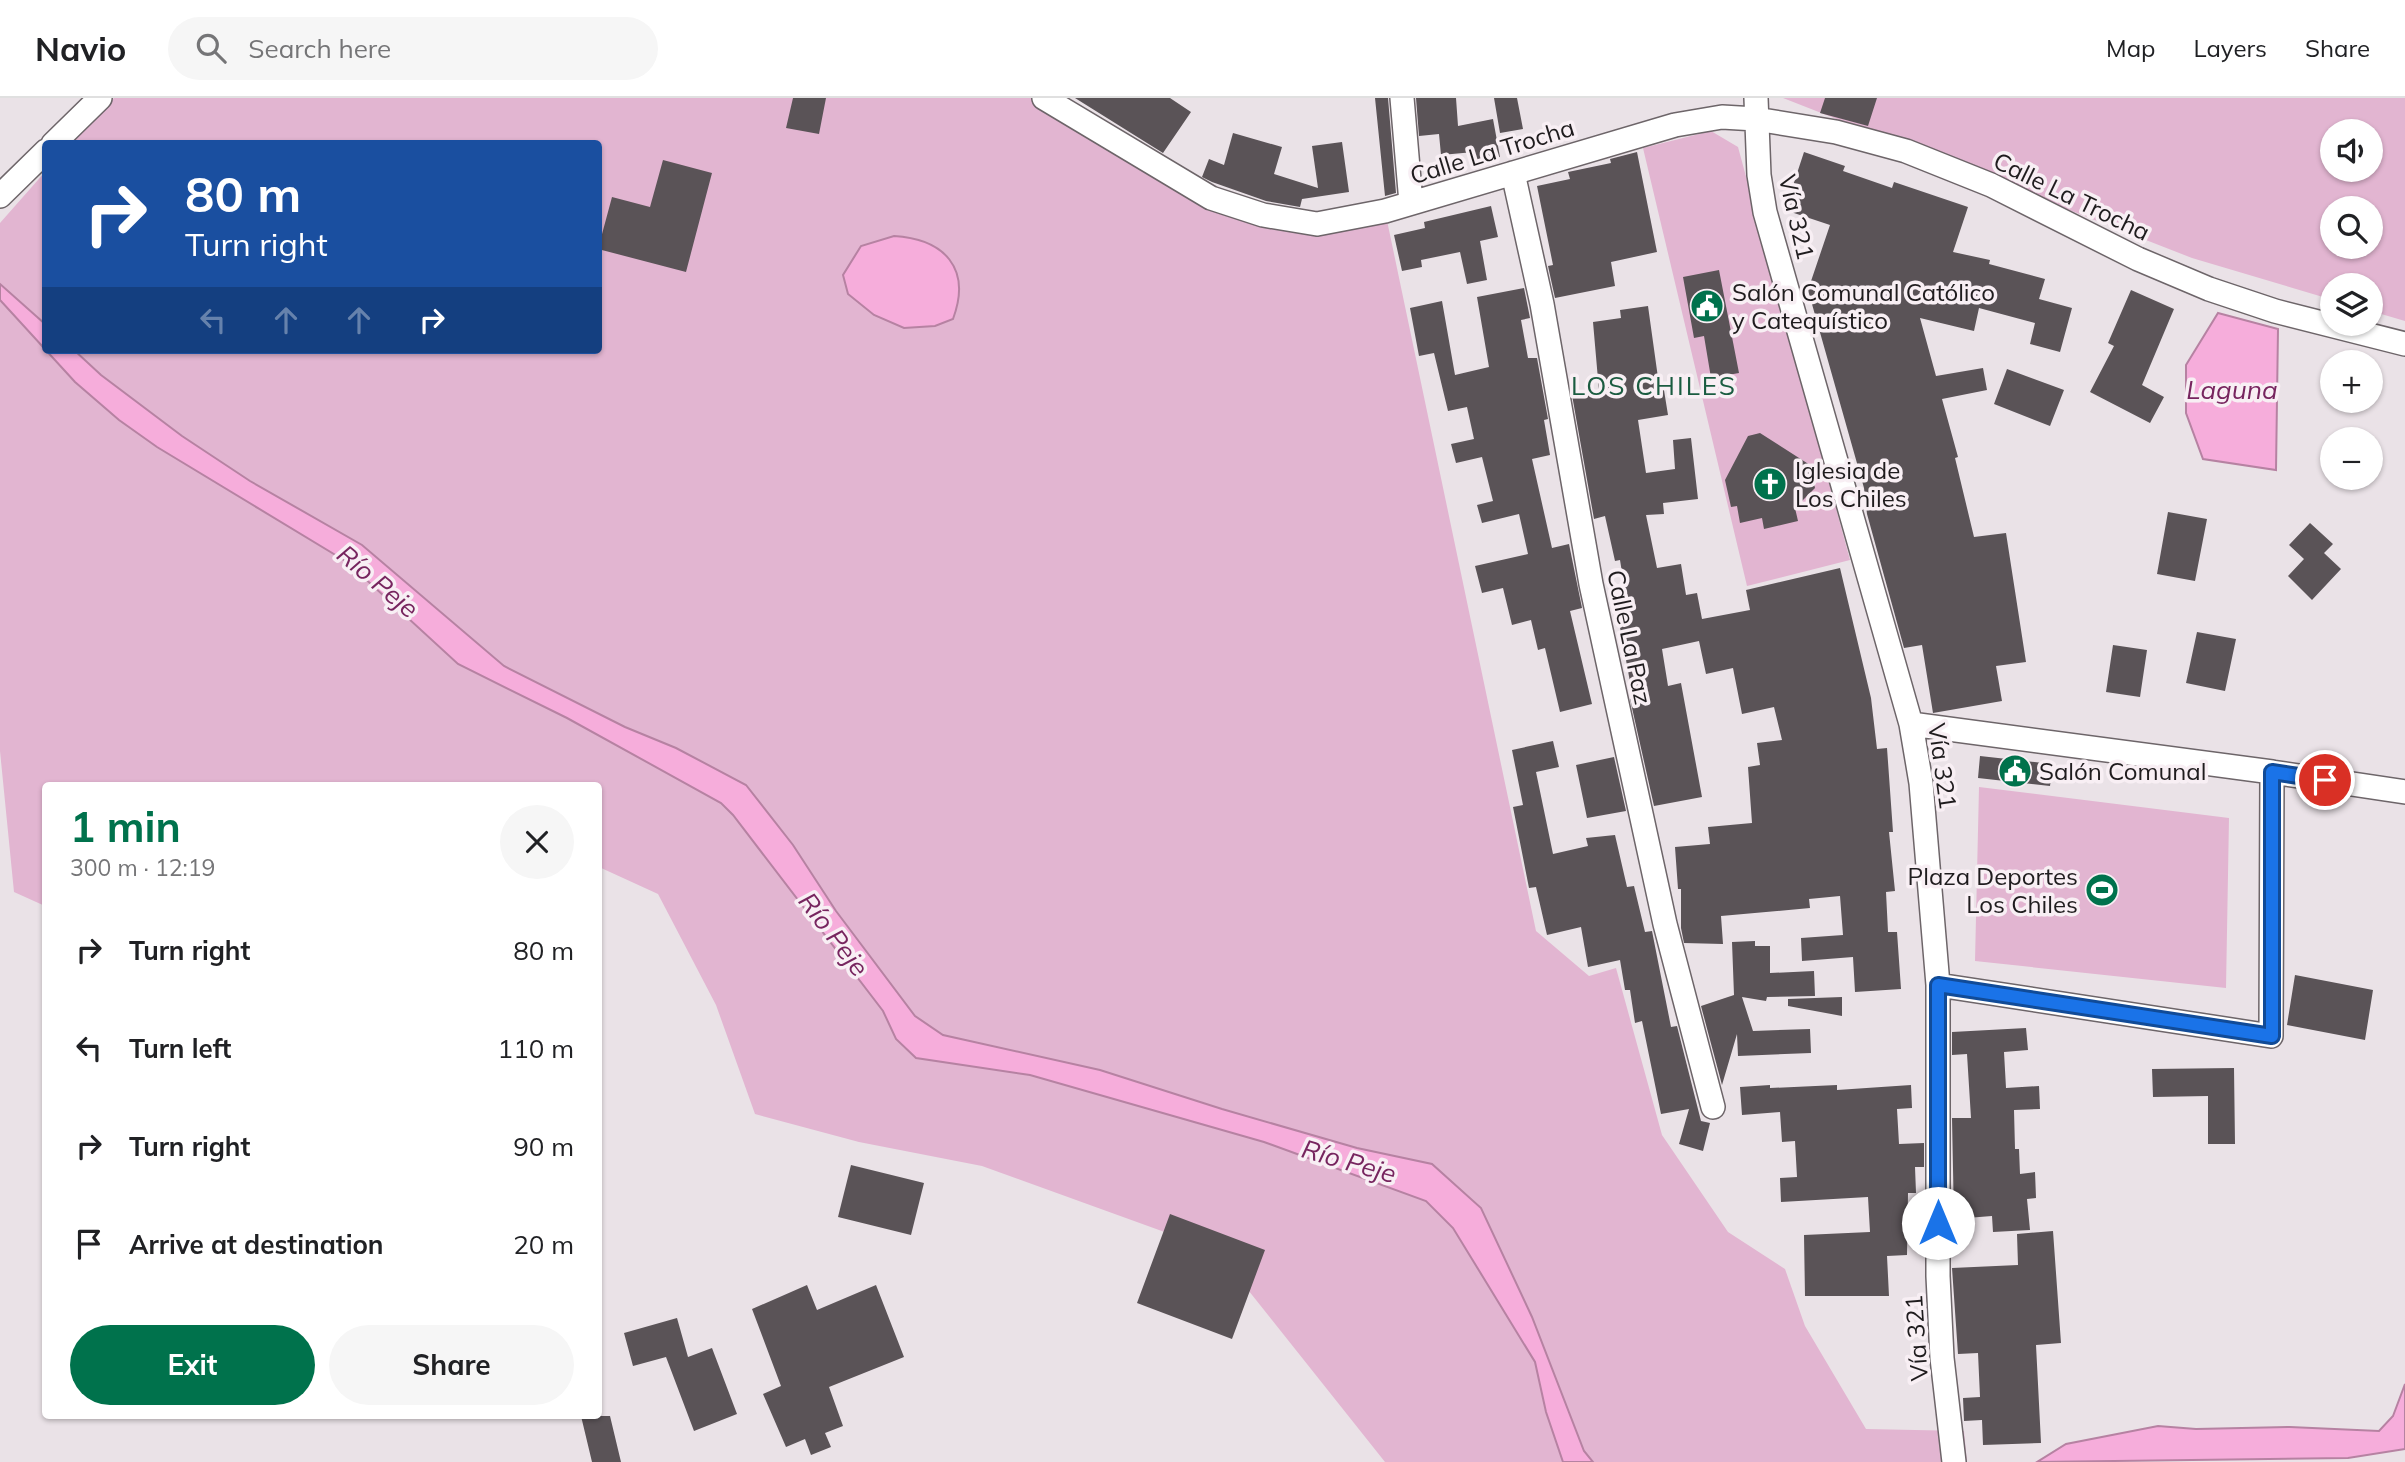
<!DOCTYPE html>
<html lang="en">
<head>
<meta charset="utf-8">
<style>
	:root { --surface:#fff; --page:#f6f6f6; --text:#202124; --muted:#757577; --line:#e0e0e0; --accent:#00724c }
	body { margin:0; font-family:Mulish,sans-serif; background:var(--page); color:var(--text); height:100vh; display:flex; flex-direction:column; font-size:26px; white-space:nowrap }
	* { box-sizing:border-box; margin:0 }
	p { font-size:23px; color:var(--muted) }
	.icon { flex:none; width:38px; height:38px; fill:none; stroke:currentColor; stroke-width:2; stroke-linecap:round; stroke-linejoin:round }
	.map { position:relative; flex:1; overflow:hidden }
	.side { position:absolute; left:42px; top:684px; width:560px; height:637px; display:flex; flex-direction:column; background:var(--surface); border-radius:7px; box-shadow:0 2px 5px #0004 }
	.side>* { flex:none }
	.top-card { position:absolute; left:42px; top:42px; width:560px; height:214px; border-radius:7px; box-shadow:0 2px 5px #0004; background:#1a4fa0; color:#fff; overflow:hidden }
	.fabs { position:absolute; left:2320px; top:21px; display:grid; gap:14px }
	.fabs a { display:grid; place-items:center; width:63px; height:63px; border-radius:50%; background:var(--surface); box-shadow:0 2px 5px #0004; font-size:35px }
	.pin { position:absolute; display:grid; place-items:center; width:60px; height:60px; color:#fff; margin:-30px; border:4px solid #fff; border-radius:50%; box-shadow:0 2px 7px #0007 }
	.me { position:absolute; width:77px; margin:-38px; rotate:0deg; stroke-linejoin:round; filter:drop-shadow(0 0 5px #0008) }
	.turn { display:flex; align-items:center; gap:24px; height:147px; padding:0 28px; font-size:32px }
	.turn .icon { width:91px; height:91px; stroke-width:2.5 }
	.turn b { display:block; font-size:49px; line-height:60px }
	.lanes { display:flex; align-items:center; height:66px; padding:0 28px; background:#0003; justify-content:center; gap:35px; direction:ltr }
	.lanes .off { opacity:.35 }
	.round { display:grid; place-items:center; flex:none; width:74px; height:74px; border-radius:37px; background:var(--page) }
	.headline { display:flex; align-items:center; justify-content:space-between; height:119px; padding:0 28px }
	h1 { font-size:42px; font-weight:700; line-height:52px; color:var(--accent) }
	.primary-button { display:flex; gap:14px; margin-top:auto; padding:14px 28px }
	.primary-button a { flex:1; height:80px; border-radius:42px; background:var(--accent); color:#fff; font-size:28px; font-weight:700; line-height:80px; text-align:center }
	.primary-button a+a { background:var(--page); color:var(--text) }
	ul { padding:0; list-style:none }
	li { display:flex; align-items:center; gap:21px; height:98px; padding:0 28px }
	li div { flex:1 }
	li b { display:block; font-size:26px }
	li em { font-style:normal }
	header { display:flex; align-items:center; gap:42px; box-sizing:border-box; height:98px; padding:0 35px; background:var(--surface); border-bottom:2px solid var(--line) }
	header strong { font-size:33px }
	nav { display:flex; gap:38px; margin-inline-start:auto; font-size:24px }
	.search { width:490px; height:63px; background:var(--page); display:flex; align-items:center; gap:18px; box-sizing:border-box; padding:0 24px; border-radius:38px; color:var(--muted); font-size:26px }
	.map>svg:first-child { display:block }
	.green { fill:#e2b5d1; fill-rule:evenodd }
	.water { fill:#f6addb; stroke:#b682a2; stroke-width:2 }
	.building { fill:#5a5357 }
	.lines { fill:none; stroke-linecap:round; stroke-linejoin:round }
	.minor-casing { stroke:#6d6569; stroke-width:26 }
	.minor { stroke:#fff; stroke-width:23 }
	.route-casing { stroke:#114b97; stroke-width:18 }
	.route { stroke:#1a73e8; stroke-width:12 }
	.labels { text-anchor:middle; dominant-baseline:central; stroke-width:7; stroke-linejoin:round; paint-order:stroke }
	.street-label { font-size:24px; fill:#1f1c1e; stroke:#f8eff4 }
	.poi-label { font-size:24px; fill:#1f1c1e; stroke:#f8eff4; text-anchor:start }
	.neighbourhood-label { font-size:26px; letter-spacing:2px; fill:#1b5c41; stroke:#f8eff4 }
	.water-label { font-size:26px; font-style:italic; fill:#77255f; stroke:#f8eff4 }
</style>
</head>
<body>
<header>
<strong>Navio</strong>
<div class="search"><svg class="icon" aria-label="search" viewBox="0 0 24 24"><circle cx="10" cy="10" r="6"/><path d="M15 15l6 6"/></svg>Search here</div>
<nav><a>Map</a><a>Layers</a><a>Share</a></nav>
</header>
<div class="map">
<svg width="2405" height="1364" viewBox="0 0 2405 1364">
	<rect width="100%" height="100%" fill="#eae2e7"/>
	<path class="green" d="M 114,0 L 1044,0 L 1263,117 L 1385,113 L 1536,833 L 1589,878 L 1616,870 L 1662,1037 L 1728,1134 L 1785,1171 L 1805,1228 L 1866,1331 L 1964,1333 L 1967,1364 L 1385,1364 L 1217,1153 L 982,1068 L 859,1044 L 755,1016 L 716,907 L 658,796 L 599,769 L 598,688 L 46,688 L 45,808 L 14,794 L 0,653 L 0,125 L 45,74 L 46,252 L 598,252 L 598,46 L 71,45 Z
		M 1783,0 L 2405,0 L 2405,223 L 2371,213 L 2371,187 L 2333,187 L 2333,202 L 2192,160 ZM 2333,33 L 2371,33 L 2371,72 L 2333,72 ZM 2333,110 L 2371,110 L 2371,149 L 2333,149 Z
		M 1711,33 L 1738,49 L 1850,462 L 1747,488 L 1643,50 Z
		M 1979,689 L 2229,720 L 2226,890 L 1975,863 Z"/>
	<path class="water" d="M 894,138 C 944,141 972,170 953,221 L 935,228 L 904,230 L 874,217 L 848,196 L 843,177 L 861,148 Z
		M 0,186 L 45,226 L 46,252 L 74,252 L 101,277 L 182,338 L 250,383 L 362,447 L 504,568 L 625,629 L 676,650 L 746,687 L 793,747 L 836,813 L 915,918 L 943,937 L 1100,972 L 1222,1011 L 1357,1050 L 1432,1066 L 1481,1110 L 1532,1219 L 1584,1353 L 1593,1364 L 1563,1364 L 1546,1314 L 1535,1264 L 1453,1130 L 1426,1103 L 1264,1044 L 1030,977 L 916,960 L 896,941 L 883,913 L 733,717 L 721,705 L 567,620 L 458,566 L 347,464 L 157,349 L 119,322 L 75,284 L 0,202 Z
		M 2218,215 L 2278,231 L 2276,372 L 2203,361 L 2186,315 L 2186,267 Z
		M 2405,1286 L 2405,1351 L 2348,1360 L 2037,1364 L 2066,1346 L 2158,1328 L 2196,1331 L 2290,1329 L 2379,1333 L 2393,1318 Z"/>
	<path class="building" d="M 793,0 L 826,0 L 819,36 L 786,30 Z
		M 1075,0 L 1170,0 L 1191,14 L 1163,55 Z
		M 1375,0 L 1388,0 L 1396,95 L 1385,98 Z
		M 1416,0 L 1456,0 L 1458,28 L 1493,21 L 1500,59 L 1476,63 L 1474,54 L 1441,57 L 1439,36 L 1419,38 Z
		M 1494,0 L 1517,0 L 1523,31 L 1500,35 Z
		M 1825,0 L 1877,0 L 1868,28 L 1820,15 Z
		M 1233,35 L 1282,49 L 1274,76 L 1318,90 L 1312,48 L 1342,44 L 1349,94 L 1302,101 L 1300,109 L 1266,103 L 1212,84 L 1202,79 L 1209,61 L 1224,67 Z
		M 1637,54 L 1657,154 L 1611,164 L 1615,188 L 1555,200 L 1548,168 L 1553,167 L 1537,88 L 1570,81 L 1568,74 L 1611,65 L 1610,61 Z
		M 1804,54 L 1845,68 L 1843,73 L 1892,90 L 1894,84 L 1968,109 L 1953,154 L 1990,162 L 1989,166 L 2045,181 L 2039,201 L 2072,210 L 2060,254 L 2030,246 L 2035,225 L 1979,210 L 1974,233 L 1920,220 L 1936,278 L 1983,270 L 1987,292 L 1942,301 L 1958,359 L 1955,360 L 1974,439 L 2006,435 L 2026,564 L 1996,568 L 2002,603 L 1933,615 L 1922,547 L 1904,550 L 1867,416 L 1864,390 L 1808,192 L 1830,127 L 1785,112 Z
		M 663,62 L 712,75 L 686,174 L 598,151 L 612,99 L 650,109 Z
		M 1491,108 L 1498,139 L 1480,143 L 1487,182 L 1467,186 L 1460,154 L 1421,162 L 1422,169 L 1402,173 L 1394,137 L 1425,130 L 1424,124 Z
		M 1719,172 L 1739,275 L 1711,280 L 1704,238 L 1694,240 L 1683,179 Z
		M 1524,190 L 1530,220 L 1521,222 L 1528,260 L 1537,260 L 1548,321 L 1544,322 L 1550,357 L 1532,361 L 1552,450 L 1569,446 L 1582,510 L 1570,513 L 1592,606 L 1560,614 L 1545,550 L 1538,552 L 1531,522 L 1512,527 L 1503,490 L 1482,495 L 1475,468 L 1528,456 L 1519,416 L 1482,425 L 1477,407 L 1493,403 L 1482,359 L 1456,365 L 1451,346 L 1474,341 L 1467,309 L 1448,313 L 1434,255 L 1419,258 L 1410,210 L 1442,203 L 1455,277 L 1489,269 L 1477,199 Z
		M 2131,192 L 2174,211 L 2142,287 L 2164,299 L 2150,325 L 2090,294 L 2114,248 L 2108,245 Z
		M 1648,208 L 1659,287 L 1663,286 L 1668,317 L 1638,322 L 1646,375 L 1675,371 L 1673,342 L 1691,340 L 1698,401 L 1663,405 L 1664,416 L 1646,417 L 1657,470 L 1681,466 L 1686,497 L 1697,495 L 1702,521 L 1750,512 L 1746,492 L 1840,470 L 1871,600 L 1877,651 L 1887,650 L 1893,734 L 1889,734 L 1895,793 L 1886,794 L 1888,834 L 1897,834 L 1901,891 L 1855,894 L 1853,859 L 1802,863 L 1801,840 L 1843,837 L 1840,798 L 1809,801 L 1810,810 L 1721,818 L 1723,846 L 1684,845 L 1681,830 L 1681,791 L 1678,791 L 1675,749 L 1710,746 L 1708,729 L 1752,725 L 1748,669 L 1760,667 L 1757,645 L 1782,642 L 1774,609 L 1742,616 L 1733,570 L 1706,576 L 1699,543 L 1662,551 L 1668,588 L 1681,585 L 1702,699 L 1654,708 L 1630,601 L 1633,600 L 1616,508 L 1627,506 L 1620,462 L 1615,463 L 1605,418 L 1594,421 L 1572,297 L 1599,293 L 1593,224 L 1621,220 L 1620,212 Z
		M 2007,271 L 2064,292 L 2050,328 L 1994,306 Z
		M 1760,335 L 1810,367 L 1815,390 L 1795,410 L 1798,423 L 1764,431 L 1762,420 L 1740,425 L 1737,408 L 1731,409 L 1725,382 L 1748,338 Z
		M 2168,414 L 2207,421 L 2195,483 L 2157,476 Z
		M 2310,425 L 2333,446 L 2324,455 L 2341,471 L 2312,502 L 2288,478 L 2304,461 L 2289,447 Z
		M 2197,534 L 2236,541 L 2225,593 L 2186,585 Z
		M 2113,547 L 2147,552 L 2140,599 L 2106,594 Z
		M 1553,643 L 1559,669 L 1536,674 L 1553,756 L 1588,748 L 1586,740 L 1615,737 L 1627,789 L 1634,788 L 1645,834 L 1652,833 L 1671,929 L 1677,928 L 1701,1023 L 1710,1025 L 1703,1053 L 1679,1046 L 1689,1011 L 1661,1016 L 1642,923 L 1635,925 L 1630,892 L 1625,892 L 1620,862 L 1588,869 L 1581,829 L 1547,837 L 1536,789 L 1529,790 L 1513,709 L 1523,707 L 1512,652 Z
		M 1980,658 L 2053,666 L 2050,688 L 1978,680 Z
		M 1614,659 L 1626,713 L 1587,720 L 1576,667 Z
		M 1755,843 L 1755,848 L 1770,848 L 1770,875 L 1814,873 L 1815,898 L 1767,899 L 1766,903 L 1742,899 L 1753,933 L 1810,931 L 1811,955 L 1738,958 L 1737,936 L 1722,987 L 1701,908 L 1734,897 L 1732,844 Z
		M 2295,877 L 2373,892 L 2365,942 L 2287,927 Z
		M 1842,899 L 1842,918 L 1788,908 L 1788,901 Z
		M 2026,930 L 2028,952 L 2004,954 L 2006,990 L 2039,988 L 2040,1011 L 2014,1012 L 2015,1051 L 2019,1051 L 2020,1076 L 2035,1074 L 2036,1100 L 2027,1101 L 2030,1132 L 1993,1134 L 1992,1118 L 1954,1121 L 1952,1020 L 1971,1020 L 1967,956 L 1952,957 L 1952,934 Z
		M 2234,970 L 2235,1046 L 2208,1046 L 2208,998 L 2153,999 L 2152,971 Z
		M 1770,987 L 1770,990 L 1837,987 L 1837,992 L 1911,987 L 1912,1010 L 1897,1011 L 1899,1046 L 1924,1045 L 1924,1069 L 1915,1069 L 1916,1095 L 1908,1095 L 1907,1157 L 1887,1158 L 1889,1198 L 1805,1198 L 1804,1137 L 1870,1134 L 1868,1099 L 1781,1104 L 1780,1080 L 1797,1079 L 1795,1043 L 1782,1044 L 1780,1014 L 1742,1017 L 1740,989 Z
		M 851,1067 L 924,1085 L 911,1137 L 838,1119 Z
		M 1170,1116 L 1265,1152 L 1232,1241 L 1137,1205 Z
		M 2053,1133 L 2061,1245 L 2036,1247 L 2041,1345 L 1983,1347 L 1982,1322 L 1964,1323 L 1963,1300 L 1980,1299 L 1978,1255 L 1958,1256 L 1952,1170 L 2018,1167 L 2017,1136 Z
		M 807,1187 L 817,1212 L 876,1187 L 904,1259 L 829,1289 L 843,1328 L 825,1335 L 831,1349 L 811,1357 L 805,1341 L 786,1349 L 763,1296 L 781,1288 L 752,1211 Z
		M 677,1220 L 688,1259 L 712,1250 L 737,1316 L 694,1333 L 666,1259 L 633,1268 L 624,1235 Z
		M 581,1318 L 610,1318 L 621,1364 L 592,1364 Z"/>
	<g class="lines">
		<defs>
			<path id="minor" d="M 1044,0 L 1211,100 L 1263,117 L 1317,126 L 1385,113 L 1675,27 L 1722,19 L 1756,21 L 1836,34 L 1906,53 L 1991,87 L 2138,161 L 2209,191 L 2275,213 L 2405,246
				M 1402,0 L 1411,105
				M 1756,0 L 1759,77 L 1765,114 L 1911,626 L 1921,685 L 1938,887 L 1938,1178 L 1942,1260 L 1954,1364
				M 53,46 L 100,0
				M 1513,75 L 1542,206 L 1591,486 L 1665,826 L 1713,1009
				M 0,98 L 46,53
				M 1911,626 L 2272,674 L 2271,938 L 1938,887
				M 2272,674 L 2405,694"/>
		</defs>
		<use href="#minor" class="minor-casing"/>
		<use href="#minor" class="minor"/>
	</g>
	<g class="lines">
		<defs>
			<path id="route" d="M 1938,1125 L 1938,887 L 2272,938 L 2272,674 L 2325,682"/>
		</defs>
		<use href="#route" class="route-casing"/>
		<use href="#route" class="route"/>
	</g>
	<defs>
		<symbol id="civic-disc" viewBox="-11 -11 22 22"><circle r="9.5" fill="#00724c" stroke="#f8eff4"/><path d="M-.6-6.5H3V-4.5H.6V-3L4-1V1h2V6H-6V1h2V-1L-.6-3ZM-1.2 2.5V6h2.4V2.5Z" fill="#fff"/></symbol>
		<symbol id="church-disc" viewBox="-11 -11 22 22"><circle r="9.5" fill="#00724c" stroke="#f8eff4"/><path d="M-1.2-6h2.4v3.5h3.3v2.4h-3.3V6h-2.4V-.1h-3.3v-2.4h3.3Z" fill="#fff"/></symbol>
		<symbol id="stadium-disc" viewBox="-11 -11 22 22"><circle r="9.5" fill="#00724c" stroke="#f8eff4"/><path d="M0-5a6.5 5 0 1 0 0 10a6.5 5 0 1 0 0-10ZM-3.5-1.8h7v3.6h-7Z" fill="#fff"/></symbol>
	</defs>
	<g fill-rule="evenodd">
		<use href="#civic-disc" x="1688" y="189" width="38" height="38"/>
		<use href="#church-disc" x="1751" y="367" width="38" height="38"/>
		<use href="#civic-disc" x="1996" y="654" width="38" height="38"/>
		<use href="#stadium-disc" x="2083" y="773" width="38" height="38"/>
	</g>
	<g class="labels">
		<g class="street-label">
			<text transform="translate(1492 53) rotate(-17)">Calle La Trocha</text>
			<text transform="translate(2072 98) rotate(26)">Calle La Trocha</text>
			<text transform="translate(1797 119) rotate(77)">Vía 321</text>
			<text transform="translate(1630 539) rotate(78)">Calle La Paz</text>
			<text transform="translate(1943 668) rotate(82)">Vía 321</text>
			<text transform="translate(1916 1240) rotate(-94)">Vía 321</text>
		</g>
		<g class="poi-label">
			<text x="1732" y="194">Salón Comunal Católico<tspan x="1732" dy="28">y Catequístico</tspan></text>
			<text x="1795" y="372">Iglesia de<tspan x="1795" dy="28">Los Chiles</tspan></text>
			<text x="2039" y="673">Salón Comunal</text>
			<text x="2078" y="778" text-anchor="end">Plaza Deportes<tspan x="2078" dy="28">Los Chiles</tspan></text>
		</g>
		<g class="neighbourhood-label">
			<text x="1654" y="287">LOS CHILES</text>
		</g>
		<g class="water-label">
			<text x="2232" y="291">Laguna</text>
			<text transform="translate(378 483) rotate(40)">Río Peje</text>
			<text transform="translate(834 836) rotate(53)">Río Peje</text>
			<text transform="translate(1349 1063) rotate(16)">Río Peje</text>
		</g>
	</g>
</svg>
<div class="fabs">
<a><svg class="icon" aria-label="sound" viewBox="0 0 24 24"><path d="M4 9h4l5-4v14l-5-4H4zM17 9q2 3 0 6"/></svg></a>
<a><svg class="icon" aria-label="search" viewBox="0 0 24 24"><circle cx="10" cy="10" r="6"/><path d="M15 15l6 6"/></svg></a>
<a><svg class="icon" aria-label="layers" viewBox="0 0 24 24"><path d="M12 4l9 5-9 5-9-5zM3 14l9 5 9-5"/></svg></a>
<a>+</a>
<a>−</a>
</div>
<div class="pin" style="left:2325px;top:682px;background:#d93025"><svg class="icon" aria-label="arrive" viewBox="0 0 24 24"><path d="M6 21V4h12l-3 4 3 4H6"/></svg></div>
<svg class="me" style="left:1938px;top:1125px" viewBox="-20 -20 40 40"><circle r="19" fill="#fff"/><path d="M0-13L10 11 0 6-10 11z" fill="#1a73e8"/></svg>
<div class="top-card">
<div class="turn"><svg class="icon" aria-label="right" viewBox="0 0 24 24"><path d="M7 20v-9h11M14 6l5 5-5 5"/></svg><div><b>80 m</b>Turn right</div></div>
<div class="lanes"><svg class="icon off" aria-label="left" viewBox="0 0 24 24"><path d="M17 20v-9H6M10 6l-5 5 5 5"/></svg><svg class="icon off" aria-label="ahead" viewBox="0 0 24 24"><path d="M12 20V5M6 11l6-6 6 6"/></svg><svg class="icon off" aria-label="ahead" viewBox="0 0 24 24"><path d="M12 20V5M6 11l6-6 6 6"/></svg><svg class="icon" aria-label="right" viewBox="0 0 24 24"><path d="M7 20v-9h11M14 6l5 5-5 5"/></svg></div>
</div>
<section class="side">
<div class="headline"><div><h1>1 min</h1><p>300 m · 12:19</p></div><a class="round"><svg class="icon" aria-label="close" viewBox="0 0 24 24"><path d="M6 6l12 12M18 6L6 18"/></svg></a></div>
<ul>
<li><svg class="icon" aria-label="right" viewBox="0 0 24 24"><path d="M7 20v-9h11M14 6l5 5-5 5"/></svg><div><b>Turn right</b></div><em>80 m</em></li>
<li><svg class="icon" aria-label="left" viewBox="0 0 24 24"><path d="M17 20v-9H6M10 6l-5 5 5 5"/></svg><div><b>Turn left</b></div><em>110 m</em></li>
<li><svg class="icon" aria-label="right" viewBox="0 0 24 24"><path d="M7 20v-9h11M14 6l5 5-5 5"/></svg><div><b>Turn right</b></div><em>90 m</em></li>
<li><svg class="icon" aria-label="arrive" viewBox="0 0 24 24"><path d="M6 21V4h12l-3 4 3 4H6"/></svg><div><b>Arrive at destination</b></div><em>20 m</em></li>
</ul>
<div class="primary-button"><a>Exit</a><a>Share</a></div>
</section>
</div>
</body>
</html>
